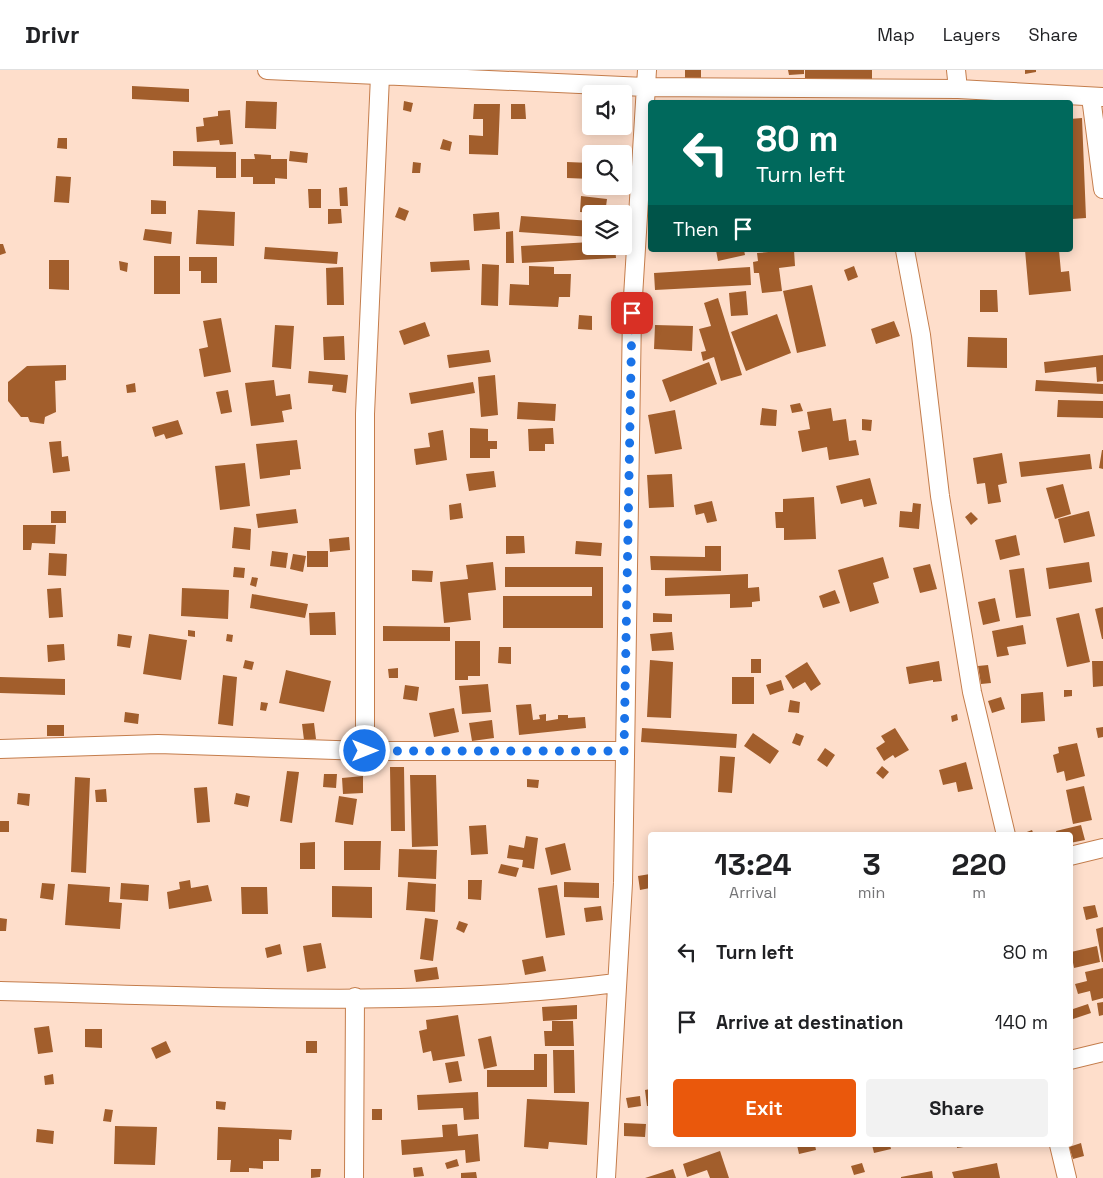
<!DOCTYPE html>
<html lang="en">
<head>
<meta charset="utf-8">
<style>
	:root { --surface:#fff; --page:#f2f2f2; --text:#202124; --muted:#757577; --line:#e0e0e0; --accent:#ea580c }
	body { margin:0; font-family:"Space Grotesk",sans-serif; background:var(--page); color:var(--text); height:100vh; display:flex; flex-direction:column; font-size:19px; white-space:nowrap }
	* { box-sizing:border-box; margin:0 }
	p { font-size:16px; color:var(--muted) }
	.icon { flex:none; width:28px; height:28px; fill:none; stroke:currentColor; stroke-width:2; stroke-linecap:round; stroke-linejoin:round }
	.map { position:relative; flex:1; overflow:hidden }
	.sheet { position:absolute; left:648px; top:762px; width:425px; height:315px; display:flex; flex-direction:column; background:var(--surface); border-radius:5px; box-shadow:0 2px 12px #0003 }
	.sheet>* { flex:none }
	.banner { position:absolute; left:648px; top:30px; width:425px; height:152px; border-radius:5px; box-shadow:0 2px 12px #0003; background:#00695c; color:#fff; overflow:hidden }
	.buttons { position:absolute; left:582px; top:15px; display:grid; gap:10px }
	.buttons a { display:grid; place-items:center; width:50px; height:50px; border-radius:5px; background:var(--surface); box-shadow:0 2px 12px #0003; font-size:25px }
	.pin { position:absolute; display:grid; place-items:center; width:42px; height:42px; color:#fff; margin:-21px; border-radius:10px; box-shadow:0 2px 8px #0006 }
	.me { position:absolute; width:55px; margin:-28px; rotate:90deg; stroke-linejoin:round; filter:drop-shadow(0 0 4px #0008) }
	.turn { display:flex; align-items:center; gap:18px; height:105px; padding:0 25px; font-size:22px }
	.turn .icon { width:65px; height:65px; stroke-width:2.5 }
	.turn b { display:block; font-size:35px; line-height:42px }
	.then { display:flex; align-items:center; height:48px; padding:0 25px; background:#0003; gap:10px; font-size:19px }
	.eta { display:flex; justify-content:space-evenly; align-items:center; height:85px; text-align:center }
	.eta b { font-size:30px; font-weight:700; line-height:35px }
	.button { display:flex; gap:10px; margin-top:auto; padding:10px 25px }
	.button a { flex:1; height:58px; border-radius:5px; background:var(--accent); color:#fff; font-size:20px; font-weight:700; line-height:58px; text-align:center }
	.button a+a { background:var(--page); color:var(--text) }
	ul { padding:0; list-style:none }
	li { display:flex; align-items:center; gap:15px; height:70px; padding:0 25px }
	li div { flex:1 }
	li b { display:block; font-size:19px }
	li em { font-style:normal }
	header { display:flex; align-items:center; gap:30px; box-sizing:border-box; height:70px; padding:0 25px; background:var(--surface); border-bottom:1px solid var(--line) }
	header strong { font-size:24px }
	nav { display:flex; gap:28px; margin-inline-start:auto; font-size:18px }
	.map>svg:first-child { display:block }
	.building { fill:#a25e2c }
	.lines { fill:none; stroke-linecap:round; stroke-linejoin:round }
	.street-casing { stroke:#c47d4c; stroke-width:20 }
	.street { stroke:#fff; stroke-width:18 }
	.route { stroke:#1a73e8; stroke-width:9; stroke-dasharray:0 16.2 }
</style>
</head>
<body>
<header>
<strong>Drivr</strong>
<nav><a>Map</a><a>Layers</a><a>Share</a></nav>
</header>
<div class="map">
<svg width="1103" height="1108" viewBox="0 0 1103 1108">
	<rect width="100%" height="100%" fill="#fedecb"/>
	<path class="building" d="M 685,0 L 701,0 L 701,9 L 685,10 Z
		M 788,0 L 804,0 L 804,4 L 789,5 Z
		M 805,0 L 872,0 L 872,10 L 805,10 Z
		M 1025,0 L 1036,0 L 1036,2 L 1025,4 Z
		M 132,16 L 189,19 L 189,32 L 132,29 Z
		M 246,31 L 277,32 L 276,59 L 245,58 Z
		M 404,31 L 413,33 L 411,42 L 403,40 Z
		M 474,34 L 500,34 L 498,85 L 469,84 L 469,65 L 483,66 L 483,49 L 473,49 Z
		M 511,34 L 525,34 L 526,49 L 511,49 Z
		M 230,40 L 233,74 L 220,75 L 219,70 L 197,72 L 196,57 L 204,56 L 203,48 L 218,46 L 218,41 Z
		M 1082,48 L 1086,148 L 1072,149 L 1070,49 Z
		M 58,68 L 67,68 L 67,79 L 57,78 Z
		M 443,69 L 452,72 L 450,81 L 440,79 Z
		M 173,81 L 236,82 L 236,108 L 216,108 L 216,97 L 173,96 Z
		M 290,81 L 308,83 L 307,93 L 289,91 Z
		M 254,84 L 271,85 L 271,89 L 287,89 L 287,109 L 275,108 L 275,114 L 253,114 L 253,107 L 241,107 L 241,89 L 255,89 Z
		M 413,92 L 421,93 L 420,103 L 412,103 Z
		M 567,92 L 591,93 L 591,109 L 567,108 Z
		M 56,106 L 71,107 L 69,133 L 54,132 Z
		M 347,117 L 348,136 L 340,136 L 339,118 Z
		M 308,119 L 321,119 L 321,138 L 309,138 Z
		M 581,126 L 607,129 L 605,144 L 580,142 Z
		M 151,130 L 166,131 L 166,144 L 151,144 Z
		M 399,137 L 409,141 L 405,151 L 395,147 Z
		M 328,139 L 341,139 L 342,153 L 328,154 Z
		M 198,140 L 235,142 L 234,176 L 196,174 Z
		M 499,142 L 500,159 L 474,161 L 473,144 Z
		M 521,146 L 591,151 L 591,167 L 519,162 Z
		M 145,159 L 172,162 L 171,174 L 143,170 Z
		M 513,161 L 514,193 L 506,193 L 506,162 Z
		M 591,172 L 591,176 L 615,176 L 616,188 L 522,193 L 521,176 Z
		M 0,174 L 3,174 L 6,183 L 0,185 Z
		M 265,177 L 338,182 L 337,194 L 264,189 Z
		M 716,180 L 744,180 L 745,185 L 718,191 Z
		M 794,180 L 795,196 L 779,198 L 782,221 L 762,223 L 759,203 L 754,203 L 753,192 L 758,191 L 757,183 Z
		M 1025,180 L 1059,180 L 1061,202 L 1069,201 L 1071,221 L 1029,225 Z
		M 154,186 L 180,186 L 180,224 L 154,224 Z
		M 189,187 L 217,187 L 217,213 L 201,213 L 201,201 L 189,201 Z
		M 49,190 L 69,190 L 69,220 L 49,219 Z
		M 469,190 L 470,200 L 431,202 L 430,192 Z
		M 119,191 L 128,193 L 127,202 L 120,200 Z
		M 482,194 L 499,195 L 498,236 L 481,235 Z
		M 529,196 L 554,197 L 554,204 L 571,204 L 570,227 L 559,227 L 558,237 L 509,235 L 510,214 L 529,215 Z
		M 854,196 L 858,207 L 848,211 L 844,200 Z
		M 343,197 L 344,235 L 327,235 L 326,198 Z
		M 750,197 L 751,215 L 655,220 L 654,203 Z
		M 812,215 L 826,276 L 797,283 L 783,221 Z
		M 980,220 L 997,220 L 998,242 L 980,242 Z
		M 746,221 L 748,245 L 731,246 L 729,223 Z
		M 718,228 L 742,305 L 721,311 L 714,287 L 703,291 L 701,282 L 706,281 L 699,259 L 711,256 L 704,233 Z
		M 777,244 L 791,283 L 746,301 L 731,262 Z
		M 579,245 L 592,246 L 592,260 L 578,259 Z
		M 221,248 L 231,302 L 204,307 L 199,279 L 208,277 L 203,251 Z
		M 894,251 L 900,266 L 876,274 L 871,259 Z
		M 425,252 L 430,266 L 404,275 L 399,261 Z
		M 275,255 L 294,256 L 291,299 L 272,297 Z
		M 655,255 L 693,256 L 692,281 L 654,279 Z
		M 344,266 L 345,290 L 324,290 L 323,267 Z
		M 968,267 L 1007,268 L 1007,298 L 967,297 Z
		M 489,280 L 491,292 L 449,298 L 447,285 Z
		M 1103,285 L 1103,311 L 1097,312 L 1096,297 L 1045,303 L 1044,292 Z
		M 709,292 L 717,314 L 670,332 L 662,310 Z
		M 66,295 L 66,310 L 55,311 L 56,342 L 45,347 L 44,354 L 30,352 L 28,347 L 21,347 L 8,331 L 8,312 L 27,296 Z
		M 309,301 L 348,305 L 346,323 L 332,321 L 333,315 L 308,313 Z
		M 495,305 L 498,345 L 481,347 L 478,307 Z
		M 274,310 L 276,326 L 290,324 L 292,339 L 282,341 L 284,352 L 251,356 L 245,313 Z
		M 1036,310 L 1103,314 L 1103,324 L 1035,321 Z
		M 473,312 L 475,323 L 411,334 L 409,323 Z
		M 135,313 L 136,322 L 127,323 L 126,315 Z
		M 228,320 L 232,342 L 221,344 L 216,322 Z
		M 1058,330 L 1103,331 L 1103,348 L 1057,347 Z
		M 518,332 L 556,334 L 555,351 L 517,349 Z
		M 800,333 L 803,341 L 792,343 L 790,335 Z
		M 762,338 L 777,340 L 776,356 L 760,355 Z
		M 831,338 L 833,351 L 846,349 L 849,371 L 856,370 L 859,385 L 829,390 L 827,377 L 802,382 L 798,361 L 810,359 L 807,342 Z
		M 675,340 L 682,379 L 655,384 L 648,345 Z
		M 862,349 L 872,350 L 871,361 L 862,360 Z
		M 178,350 L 183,364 L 166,369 L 164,364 L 155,367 L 152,357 Z
		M 470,358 L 488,359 L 488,371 L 497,371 L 497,379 L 490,379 L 490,388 L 470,388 Z
		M 553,358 L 554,374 L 545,374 L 545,381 L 529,381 L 528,359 Z
		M 443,360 L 447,390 L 416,395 L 414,379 L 430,377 L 428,363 Z
		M 297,370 L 301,399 L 290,400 L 290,405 L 260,409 L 256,374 Z
		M 61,371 L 62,387 L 68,386 L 70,401 L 53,403 L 49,372 Z
		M 1102,380 L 1103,380 L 1103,399 L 1099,398 Z
		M 1002,383 L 1007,413 L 998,415 L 1001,432 L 988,434 L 985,413 L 977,414 L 973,388 Z
		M 1090,384 L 1092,399 L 1021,407 L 1019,392 Z
		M 245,393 L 250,436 L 220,440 L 215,396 Z
		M 494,401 L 496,417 L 469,421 L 466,404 Z
		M 672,404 L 674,437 L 649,438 L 647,405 Z
		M 870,408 L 877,434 L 864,437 L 862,429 L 841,434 L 836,416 Z
		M 1063,414 L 1071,444 L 1055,449 L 1046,418 Z
		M 814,427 L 816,469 L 784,470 L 784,458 L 776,458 L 775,442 L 783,442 L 783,429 Z
		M 712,431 L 717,451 L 707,453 L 704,443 L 696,445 L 694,435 Z
		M 461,433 L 463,448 L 450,450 L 449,435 Z
		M 913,433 L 921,434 L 919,459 L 899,457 L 900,441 L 912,442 Z
		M 296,439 L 298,453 L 258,458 L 256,444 Z
		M 51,441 L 66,441 L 66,453 L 51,453 Z
		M 1089,441 L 1095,466 L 1064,473 L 1058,449 Z
		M 971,442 L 978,449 L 971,455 L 965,447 Z
		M 23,455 L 56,455 L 55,474 L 32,473 L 31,480 L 23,480 Z
		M 234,457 L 251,459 L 250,480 L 232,478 Z
		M 1016,465 L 1020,485 L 1000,490 L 995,470 Z
		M 506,466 L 524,466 L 525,483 L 506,484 Z
		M 349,467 L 350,480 L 330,482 L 329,469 Z
		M 576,471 L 602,473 L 601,486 L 575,484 Z
		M 705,476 L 721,476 L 721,501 L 651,500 L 650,486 L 705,487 Z
		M 272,481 L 288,483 L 286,498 L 270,496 Z
		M 307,481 L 328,481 L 328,497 L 307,497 Z
		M 49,483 L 67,484 L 66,506 L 48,505 Z
		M 293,484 L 306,486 L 303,502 L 290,499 Z
		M 883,487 L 889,508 L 873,513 L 879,533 L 850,542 L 838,500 Z
		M 493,492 L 496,520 L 468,523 L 471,550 L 444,553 L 440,512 L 468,509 L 466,495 Z
		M 1089,492 L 1092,512 L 1049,519 L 1046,498 Z
		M 930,494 L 937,519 L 920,523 L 913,498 Z
		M 234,497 L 245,498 L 244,508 L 233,507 Z
		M 505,497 L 603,497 L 603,558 L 503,558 L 503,526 L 592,526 L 592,517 L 505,517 Z
		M 1024,498 L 1031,546 L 1016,548 L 1009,500 Z
		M 412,500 L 433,501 L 432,512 L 412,511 Z
		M 748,504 L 748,518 L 759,517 L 760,531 L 752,532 L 752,537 L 730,538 L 730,524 L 665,526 L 665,508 Z
		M 252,507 L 258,508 L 256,517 L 250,515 Z
		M 61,518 L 63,547 L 49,548 L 47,519 Z
		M 182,518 L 229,520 L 228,549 L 181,546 Z
		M 835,520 L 840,533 L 823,538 L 819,526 Z
		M 252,524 L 308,534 L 305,548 L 250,538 Z
		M 995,528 L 1000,551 L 983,555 L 978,532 Z
		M 1103,537 L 1103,569 L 1102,569 L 1095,539 Z
		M 335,542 L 336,565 L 310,565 L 309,543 Z
		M 653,543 L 672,544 L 672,552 L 653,552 Z
		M 1079,543 L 1090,592 L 1067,597 L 1056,548 Z
		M 1023,555 L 1026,574 L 1007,577 L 1009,585 L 997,587 L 992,561 Z
		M 383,556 L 450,557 L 450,571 L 383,571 Z
		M 188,560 L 195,561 L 195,567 L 188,566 Z
		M 672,562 L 674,580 L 652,581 L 650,564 Z
		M 118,564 L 132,566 L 130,578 L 117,576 Z
		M 149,564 L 187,570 L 181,610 L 143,604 Z
		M 227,564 L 233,565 L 232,572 L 226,571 Z
		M 455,571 L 480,571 L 480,606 L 468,606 L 468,610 L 455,610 Z
		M 64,574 L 65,590 L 48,592 L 47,575 Z
		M 499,577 L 511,577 L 511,594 L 498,593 Z
		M 751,589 L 761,589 L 761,603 L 751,603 Z
		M 245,590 L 254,592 L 252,600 L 243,598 Z
		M 650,590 L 673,592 L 671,648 L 647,647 Z
		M 939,591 L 942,611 L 933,612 L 933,610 L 909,614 L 906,597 Z
		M 1092,591 L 1103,591 L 1103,616 L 1093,617 Z
		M 807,592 L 821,614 L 811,621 L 805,612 L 793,619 L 785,606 Z
		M 988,595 L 991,613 L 981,614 L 978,596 Z
		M 398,598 L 398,608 L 389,608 L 388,599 Z
		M 286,600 L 331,611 L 324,642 L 279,633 Z
		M 223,605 L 237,607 L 233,656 L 218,654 Z
		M 0,607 L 65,609 L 65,625 L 0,623 Z
		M 732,607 L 754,607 L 754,634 L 732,634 Z
		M 781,610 L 784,620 L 770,625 L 766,615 Z
		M 488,614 L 491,642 L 462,644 L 459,616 Z
		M 405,615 L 419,617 L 417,631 L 403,629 Z
		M 1064,620 L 1072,620 L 1072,626 L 1064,627 Z
		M 1043,622 L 1045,651 L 1021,653 L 1021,624 Z
		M 1001,627 L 1005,639 L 992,643 L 988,631 Z
		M 790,630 L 800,632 L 799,643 L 788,642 Z
		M 261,632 L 268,633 L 266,641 L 260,640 Z
		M 531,634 L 533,650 L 540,649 L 539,645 L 546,644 L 546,651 L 558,649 L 558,645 L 568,645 L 568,648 L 585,647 L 586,658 L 519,665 L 516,635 Z
		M 454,638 L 459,662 L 434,667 L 429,643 Z
		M 125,642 L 139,644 L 138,654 L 124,652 Z
		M 957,644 L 958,650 L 952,652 L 951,646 Z
		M 492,650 L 494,668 L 472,671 L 469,653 Z
		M 314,653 L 316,669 L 304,670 L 302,654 Z
		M 47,655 L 64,655 L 64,666 L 47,666 Z
		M 1103,657 L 1103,667 L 1098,668 L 1096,658 Z
		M 642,658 L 737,664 L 736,678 L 641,672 Z
		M 895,658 L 909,680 L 895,688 L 893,685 L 884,691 L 876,678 L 885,672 L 881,666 Z
		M 753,663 L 779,681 L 770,694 L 744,676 Z
		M 796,663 L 804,666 L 800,676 L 792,673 Z
		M 1077,673 L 1085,706 L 1066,711 L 1064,701 L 1057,703 L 1053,685 L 1059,683 L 1058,677 Z
		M 825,678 L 835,685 L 827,697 L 817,690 Z
		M 720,686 L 735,687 L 732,723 L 718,722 Z
		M 966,692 L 973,719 L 958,722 L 956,712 L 943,715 L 939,700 Z
		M 882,696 L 889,702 L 883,709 L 876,703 Z
		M 390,697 L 404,697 L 405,761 L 391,761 Z
		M 287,701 L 299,702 L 292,753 L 280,751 Z
		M 324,704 L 337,704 L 336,718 L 323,717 Z
		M 410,705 L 436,705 L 438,776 L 412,777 Z
		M 363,706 L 363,723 L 343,724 L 342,708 Z
		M 75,707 L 90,708 L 86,803 L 71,802 Z
		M 527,709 L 539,710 L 538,718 L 527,717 Z
		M 1084,716 L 1092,750 L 1073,754 L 1066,720 Z
		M 207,717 L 210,752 L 197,753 L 194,718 Z
		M 106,719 L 107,732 L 96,732 L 95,720 Z
		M 18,723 L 30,724 L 29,736 L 17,734 Z
		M 236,723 L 250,726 L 248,737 L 234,734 Z
		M 339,726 L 357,729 L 353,755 L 335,752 Z
		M 0,751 L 9,751 L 9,762 L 0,762 Z
		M 486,755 L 488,784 L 471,785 L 469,756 Z
		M 1081,755 L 1085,770 L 1070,773 L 1070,765 L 1057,765 L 1056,761 Z
		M 1032,760 L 1034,765 L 1019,765 Z
		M 526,766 L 538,768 L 534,799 L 522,797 L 523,790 L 507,788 L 509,775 L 524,778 Z
		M 344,771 L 381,771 L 380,800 L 344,800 Z
		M 315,772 L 315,799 L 300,799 L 300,773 Z
		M 565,773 L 571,800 L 551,805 L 545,778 Z
		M 399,779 L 437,780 L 436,809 L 398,807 Z
		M 501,794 L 519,798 L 516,807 L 498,803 Z
		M 650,804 L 650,818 L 640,820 L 638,806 Z
		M 190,810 L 191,818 L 208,815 L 212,831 L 169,839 L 167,822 L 180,819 L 179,812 Z
		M 468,810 L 482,810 L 481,830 L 468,829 Z
		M 408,812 L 436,814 L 435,842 L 406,840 Z
		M 564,812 L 599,813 L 599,828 L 564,827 Z
		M 42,813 L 55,814 L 53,830 L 40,828 Z
		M 121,813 L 149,815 L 148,831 L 120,829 Z
		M 68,814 L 110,817 L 109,832 L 122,833 L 120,859 L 65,855 Z
		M 557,815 L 565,865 L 546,868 L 538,818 Z
		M 332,816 L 372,817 L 372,848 L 332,847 Z
		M 241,817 L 267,817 L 268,844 L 242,844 Z
		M 1095,835 L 1098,847 L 1086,850 L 1083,837 Z
		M 601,836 L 603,850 L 586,852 L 584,838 Z
		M 0,848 L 7,849 L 6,861 L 0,861 Z
		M 425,848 L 438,850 L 433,891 L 420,889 Z
		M 459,851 L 468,854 L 464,863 L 456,859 Z
		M 1103,857 L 1103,892 L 1102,892 L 1096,859 Z
		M 321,873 L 326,898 L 307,902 L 303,876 Z
		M 280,874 L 282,884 L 267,888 L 265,878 Z
		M 1097,876 L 1100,892 L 1074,898 L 1071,882 Z
		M 543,886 L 546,901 L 525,905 L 522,890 Z
		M 437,897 L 439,909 L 416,912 L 414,900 Z
		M 1103,898 L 1103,928 L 1092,931 L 1090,921 L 1078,924 L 1075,914 L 1087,911 L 1085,902 Z
		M 1103,932 L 1103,945 L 1099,946 L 1097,933 Z
		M 1088,934 L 1091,943 L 1073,949 L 1070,940 Z
		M 577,935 L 577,949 L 543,951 L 542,937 Z
		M 458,945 L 465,986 L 433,991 L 431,981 L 423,983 L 419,961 L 427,959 L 426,950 Z
		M 552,951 L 573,951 L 574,976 L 545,976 L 544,961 L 552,961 Z
		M 49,956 L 53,982 L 38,984 L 34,958 Z
		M 85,959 L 102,959 L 102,978 L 85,977 Z
		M 491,966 L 497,996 L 484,999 L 478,969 Z
		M 166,971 L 171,982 L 156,989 L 151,978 Z
		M 306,971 L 317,971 L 317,983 L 306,983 Z
		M 553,980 L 574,980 L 575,1023 L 554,1023 Z
		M 534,984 L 547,984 L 547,1017 L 487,1017 L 487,1000 L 534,1000 Z
		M 458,991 L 462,1011 L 449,1013 L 445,993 Z
		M 53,1004 L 54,1014 L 45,1015 L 44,1006 Z
		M 650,1019 L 650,1036 L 647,1036 L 645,1020 Z
		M 478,1022 L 479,1049 L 464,1050 L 463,1038 L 418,1040 L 417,1025 Z
		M 640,1026 L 641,1036 L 628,1038 L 626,1028 Z
		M 527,1029 L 589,1032 L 587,1075 L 549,1072 L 548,1079 L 524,1077 Z
		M 216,1031 L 226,1032 L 225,1040 L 216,1039 Z
		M 105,1039 L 113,1040 L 111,1052 L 103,1051 Z
		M 372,1039 L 382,1039 L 382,1050 L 372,1050 Z
		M 624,1053 L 646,1054 L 645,1067 L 624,1066 Z
		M 457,1054 L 458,1066 L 478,1064 L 480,1091 L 466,1093 L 465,1080 L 402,1085 L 401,1070 L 443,1067 L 442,1055 Z
		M 115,1056 L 157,1057 L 155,1095 L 114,1094 Z
		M 218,1057 L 292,1060 L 291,1070 L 279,1069 L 279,1091 L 263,1091 L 263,1099 L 249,1098 L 249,1102 L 230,1102 L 231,1090 L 217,1090 Z
		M 37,1059 L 54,1061 L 53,1074 L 36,1072 Z
		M 1081,1073 L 1084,1086 L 1073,1089 L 1069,1077 Z
		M 797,1075 L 815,1075 L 816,1080 L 799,1084 Z
		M 872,1075 L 890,1075 L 891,1079 L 874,1083 Z
		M 957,1075 L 970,1075 L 970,1076 L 957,1078 Z
		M 720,1081 L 729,1108 L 710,1108 L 707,1100 L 687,1107 L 683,1094 Z
		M 457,1089 L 459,1096 L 447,1099 L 445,1093 Z
		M 862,1093 L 865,1102 L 854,1105 L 851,1096 Z
		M 997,1093 L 1000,1108 L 954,1108 L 952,1102 Z
		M 422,1097 L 424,1106 L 414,1107 L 413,1098 Z
		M 311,1099 L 321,1099 L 320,1107 L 311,1108 Z
		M 673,1099 L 676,1108 L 645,1108 Z
		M 932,1101 L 933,1108 L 901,1108 L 901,1107 Z
		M 476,1102 L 477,1108 L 461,1108 L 461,1103 Z"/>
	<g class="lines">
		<defs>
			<path id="street" d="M 267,0 L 645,17 L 958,19 L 1103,27
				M 956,0 L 958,19
				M 1091,27 L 1103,119
				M 905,180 L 921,265 L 940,426 L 972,622 L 1006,765
				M 0,679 L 158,674 L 365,681 L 624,681
				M 365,681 L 365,344 L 380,6
				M 1070,786 L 1103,778
				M 0,921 C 205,926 413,939 616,913
				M 1070,990 L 1103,982
				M 1059,1075 L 1067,1108
				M 354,1108 L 355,927
				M 606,1108 L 623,813 L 632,243 L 647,0"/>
		</defs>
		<use href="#street" class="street-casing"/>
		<use href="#street" class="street"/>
	</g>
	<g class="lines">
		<path class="route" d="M 365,681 L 624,681 L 632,243"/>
	</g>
</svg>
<div class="buttons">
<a><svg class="icon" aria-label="sound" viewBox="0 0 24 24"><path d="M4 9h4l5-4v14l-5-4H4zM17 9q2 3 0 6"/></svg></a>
<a><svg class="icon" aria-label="search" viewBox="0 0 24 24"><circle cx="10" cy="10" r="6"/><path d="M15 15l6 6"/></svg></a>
<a><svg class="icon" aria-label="layers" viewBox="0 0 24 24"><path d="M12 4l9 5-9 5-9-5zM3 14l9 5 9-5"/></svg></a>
</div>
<div class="pin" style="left:632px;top:243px;background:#d93025"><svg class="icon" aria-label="arrive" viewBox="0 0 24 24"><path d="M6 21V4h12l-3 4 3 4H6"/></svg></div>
<svg class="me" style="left:365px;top:681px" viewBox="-20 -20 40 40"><circle r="17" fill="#1a73e8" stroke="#fff" stroke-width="3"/><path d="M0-11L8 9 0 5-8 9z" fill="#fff"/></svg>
<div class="banner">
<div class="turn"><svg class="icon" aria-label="left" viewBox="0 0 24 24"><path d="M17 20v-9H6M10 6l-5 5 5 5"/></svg><div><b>80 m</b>Turn left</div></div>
<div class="then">Then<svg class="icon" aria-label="arrive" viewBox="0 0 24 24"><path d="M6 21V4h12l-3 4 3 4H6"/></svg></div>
</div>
<section class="sheet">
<div class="eta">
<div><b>13:24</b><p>Arrival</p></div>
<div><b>3</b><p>min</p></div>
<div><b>220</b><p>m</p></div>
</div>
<ul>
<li><svg class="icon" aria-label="left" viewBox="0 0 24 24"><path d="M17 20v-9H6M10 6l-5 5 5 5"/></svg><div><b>Turn left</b></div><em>80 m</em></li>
<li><svg class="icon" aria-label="arrive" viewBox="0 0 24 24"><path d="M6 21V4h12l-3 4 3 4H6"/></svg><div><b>Arrive at destination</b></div><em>140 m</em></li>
</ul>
<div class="button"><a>Exit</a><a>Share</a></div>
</section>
</div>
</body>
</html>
